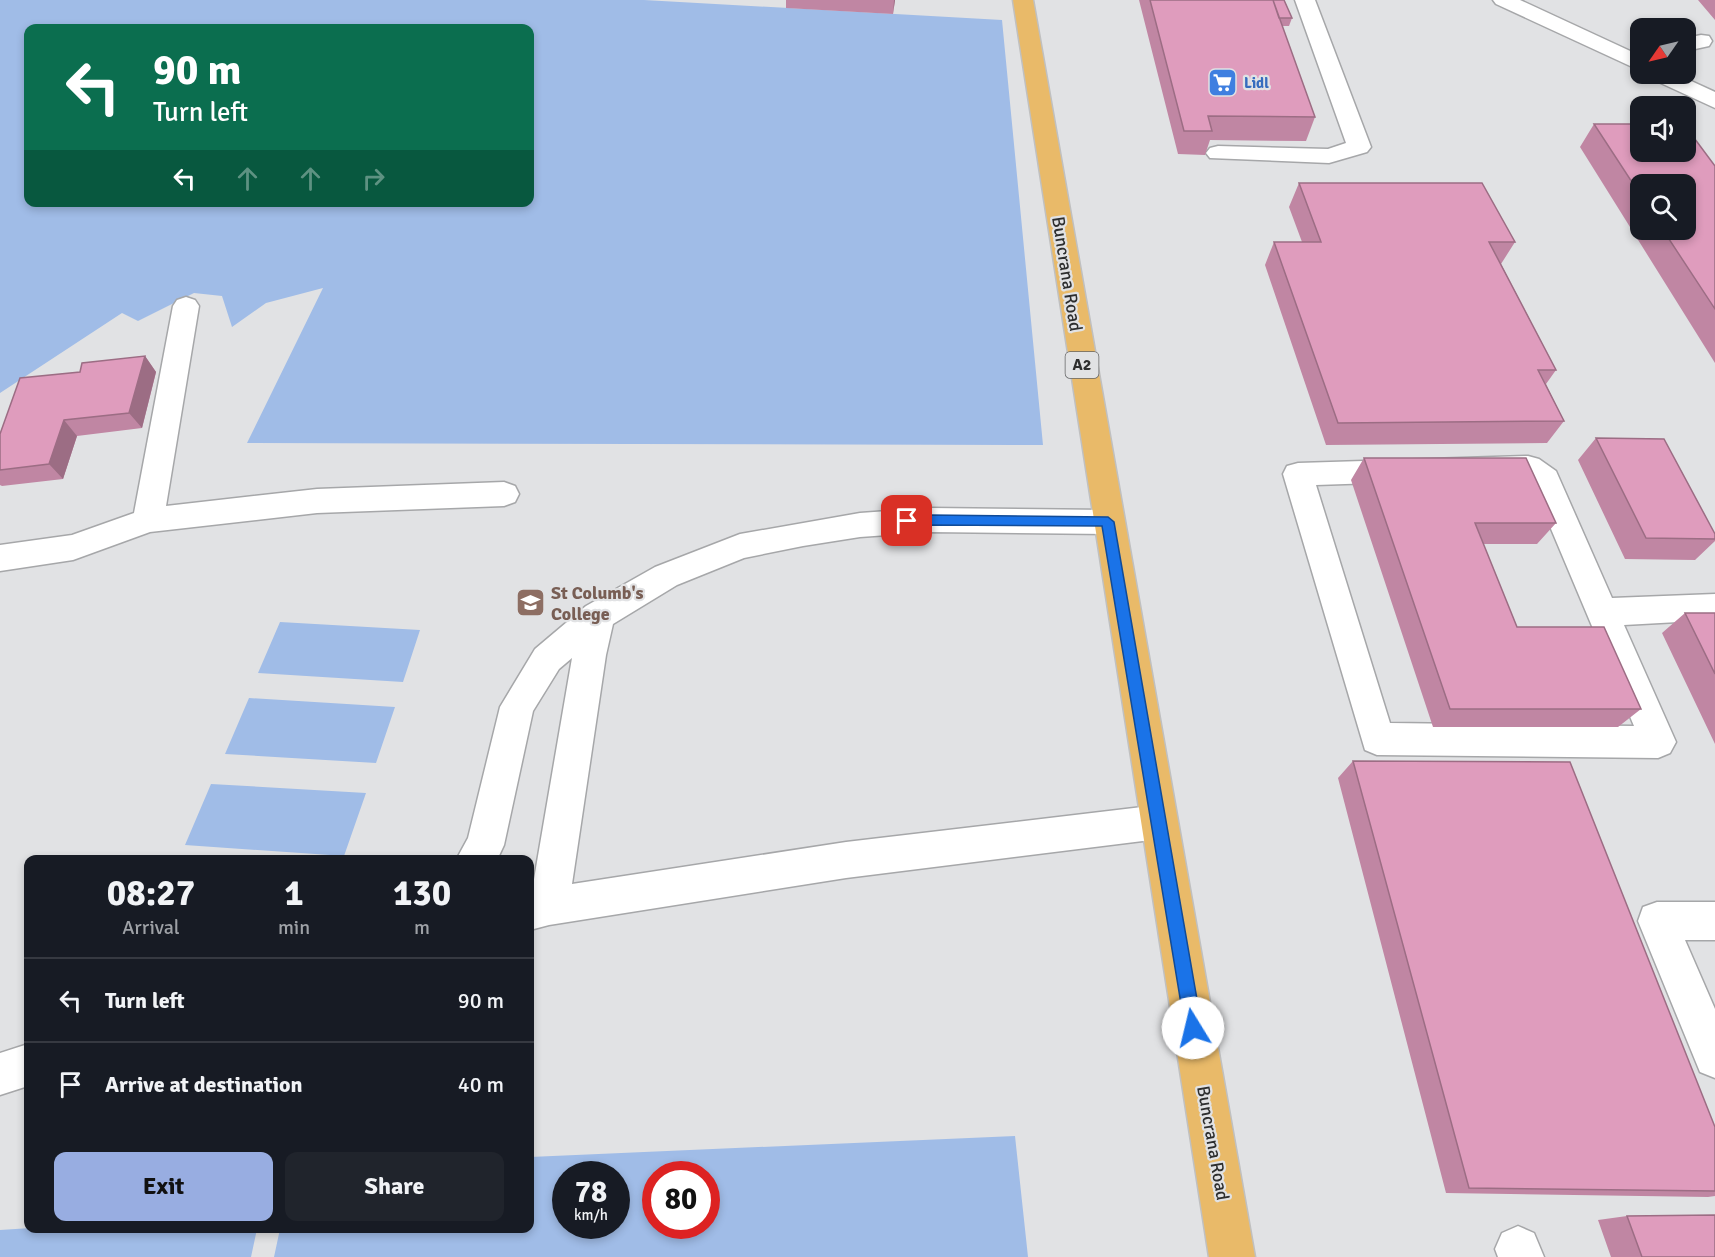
<!DOCTYPE html>
<html lang="en">
<head>
<meta charset="utf-8">
<style>
	:root { --surface:#171b24; --page:#20242c; --text:#f1f3f6; --muted:#9ea1a6; --line:#363941; --accent:#98ade1 }
	body { margin:0; font-family:Signika,sans-serif; background:var(--page); color:var(--text); height:100vh; display:flex; flex-direction:column; font-size:22px; white-space:nowrap }
	* { box-sizing:border-box; margin:0 }
	p { font-size:20px; color:var(--muted) }
	.icon { flex:none; width:33px; height:33px; fill:none; stroke:currentColor; stroke-width:2; stroke-linecap:round; stroke-linejoin:round }
	.map { position:relative; flex:1; overflow:hidden }
	.details { position:absolute; left:24px; top:855px; width:510px; height:378px; display:flex; flex-direction:column; background:var(--surface); border-radius:12px; box-shadow:0 3px 9px #0003 }
	.details>* { flex:none }
	.hud { position:absolute; left:24px; top:24px; width:510px; height:183px; border-radius:12px; box-shadow:0 3px 9px #0003; background:#0b6e4f; color:#fff; overflow:hidden }
	.needle { width:39px; rotate:236deg }
	.fabs { position:absolute; left:1630px; top:18px; display:grid; gap:12px }
	.fabs a { display:grid; place-items:center; width:66px; height:66px; border-radius:12px; background:var(--surface); box-shadow:0 3px 9px #0003; font-size:30px }
	.speed { position:absolute; left:552px; top:1161px; display:flex; gap:12px; font-size:30px; font-weight:700; text-align:center }
	.speed>* { display:grid; place-content:center; width:78px; height:78px; border-radius:50%; background:var(--surface); box-shadow:0 3px 9px #0003; line-height:1 }
	.speed small { font-size:15px; font-weight:400 }
	.speed .limit { border:9px solid #d22; background:#fff; color:#111 }
	.pin { position:absolute; display:grid; place-items:center; width:51px; height:51px; color:#fff; margin:-26px; border-radius:12px; box-shadow:0 3px 9px #0006 }
	.me { position:absolute; width:66px; margin:-33px; rotate:351deg; stroke-linejoin:round; filter:drop-shadow(0 0 4px #0008) }
	.turn { display:flex; align-items:center; gap:21px; height:126px; padding:0 30px; font-size:27px }
	.turn .icon { width:78px; height:78px; stroke-width:2.5 }
	.turn b { display:block; font-size:42px; line-height:51px }
	.lanes { display:flex; align-items:center; height:57px; padding:0 30px; background:#0003; justify-content:center; gap:30px; direction:ltr }
	.lanes .off { opacity:.35 }
	.eta { display:flex; justify-content:space-evenly; align-items:center; height:102px; text-align:center }
	.eta b { font-size:36px; font-weight:700; line-height:42px }
	.action { display:flex; gap:12px; margin-top:auto; padding:12px 30px }
	.action a { flex:1; height:69px; border-radius:12px; background:var(--accent); color:#111; font-size:24px; font-weight:700; line-height:69px; text-align:center }
	.action a+a { background:var(--page); color:var(--text) }
	ul { padding:0; list-style:none }
	li { display:flex; align-items:center; gap:18px; height:84px; padding:0 30px; border-top:2px solid var(--line) }
	li div { flex:1 }
	li b { display:block; font-size:22px }
	li em { font-style:normal }
	.map>svg:first-child { display:block }
	.green { fill:#a0bce7; fill-rule:evenodd }
	.lines { fill:none; stroke-linecap:round; stroke-linejoin:round }
	.minor-casing { stroke:#a6a7a9; stroke-width:3 }
	.highway-casing { stroke:#c0c0c0; stroke-width:3 }
	.minor { fill:#fff; fill-rule:evenodd }
	.highway { fill:#e9ba69; fill-rule:evenodd }
	.wall { fill:#c086a3; fill-rule:evenodd }
	.shaded-wall { fill:#9c6d84 }
	.building { fill:#df9cbd; stroke:#9c6d84; stroke-width:1.5 }
	.route { fill:#1a73e8; stroke:#114b97; stroke-width:1.5 }
	.labels { text-anchor:middle; dominant-baseline:central; stroke-width:4.5; stroke-linejoin:round; paint-order:stroke }
	.far-shop-label { font-size:15px; font-weight:bold; fill:#366cbe; stroke:#e1e2e4; text-anchor:start }
	.shield { fill:#e1e2e4; stroke:#636465; stroke-width:1.5 }
	.shield-label { font-size:16px; font-weight:bold; fill:#2d2e2e }
	.street-label { font-size:18px; fill:#2d2e2e; stroke:#e1e2e4 }
	.education-label { font-size:18px; font-weight:bold; fill:#785e54; stroke:#e1e2e4; text-anchor:start }
</style>
</head>
<body>
<div class="map">
<svg width="1715" height="1257" viewBox="0 0 1715 1257">
	<rect width="100%" height="100%" fill="#e1e2e4"/>
	<path class="green" d="M 0,0 L 644,0 L 1002,20 L 1043,445 L 247,443 L 323,288 L 266,303 L 232,327 L 222,296 L 194,293 L 138,321 L 122,313 L 0,393 ZM 28,28 L 530,28 L 530,202 L 28,202 Z
		M 280,622 L 420,630 L 403,682 L 258,673 Z
		M 249,698 L 395,707 L 376,763 L 225,754 Z
		M 211,784 L 366,793 L 344,856 L 185,845 Z
		M 1015,1136 L 1028,1257 L 274,1257 L 280,1229 L 530,1228 L 530,1157 ZM 616,1174 L 616,1226 L 566,1226 L 566,1174 ZM 706,1174 L 706,1226 L 656,1226 L 656,1174 Z
		M 31,1228 L 257,1228 L 257,1229 L 251,1257 L 0,1257 L 0,1230 Z"/>
	<g class="lines">
		<defs>
			<path id="minor" d="M 1295,0 L 1315,0 L 1371,147 L 1367,152 L 1329,163 L 1210,158 L 1206,153 L 1210,148 L 1218,146 L 1328,149 L 1346,143 Z
				M 1493,0 L 1520,0 L 1641,56 L 1641,71 L 1496,4 Z
				M 1701,35 L 1709,36 L 1712,41 L 1709,46 L 1686,51 L 1686,38 Z
				M 1649,74 L 1676,74 L 1715,92 L 1715,108 L 1652,79 Z
				M 186,297 L 195,300 L 199,306 L 166,506 L 317,489 L 504,482 L 515,486 L 519,494 L 515,502 L 504,506 L 317,513 L 150,532 L 73,560 L 0,571 L 0,545 L 72,535 L 134,513 L 173,306 L 177,300 Z
				M 1528,456 L 1539,459 L 1556,471 L 1612,598 L 1715,594 L 1715,620 L 1624,625 L 1676,742 L 1670,753 L 1658,758 L 1377,755 L 1365,750 L 1283,474 L 1287,466 L 1298,463 ZM 1522,478 L 1533,486 L 1634,726 L 1390,723 L 1316,485 Z
				M 930,508 L 1108,510 L 1119,513 L 1123,522 L 1119,531 L 1108,534 L 930,532 L 860,537 L 803,546 L 744,558 L 677,585 L 613,624 L 606,655 L 572,884 L 846,842 L 1159,805 L 1172,810 L 1177,822 L 1172,834 L 1159,839 L 846,878 L 549,925 L 530,930 L 530,892 L 532,891 L 572,658 L 559,669 L 533,711 L 504,845 L 497,860 L 456,860 L 468,838 L 500,707 L 535,649 L 586,606 L 655,567 L 740,534 L 860,513 Z
				M 1657,902 L 1715,902 L 1715,940 L 1685,940 L 1715,1009 L 1715,1078 L 1700,1072 L 1638,921 L 1643,907 Z
				M 28,1044 L 28,1086 L 0,1095 L 0,1053 Z
				M 1518,1226 L 1534,1233 L 1544,1257 L 1498,1257 L 1495,1249 L 1502,1233 Z"/>
			<path id="highway" d="M 1013,0 L 1033,0 L 1255,1257 L 1209,1257 Z"/>
		</defs>
		<use href="#minor" class="minor-casing"/>
		<use href="#highway" class="highway-casing"/>
		<use href="#minor" class="minor"/>
		<use href="#highway" class="highway"/>
	</g>
	<path class="wall" d="M 786,0 L 895,0 L 893,14 L 786,8 Z
		M 1139,0 L 1284,0 L 1292,18 L 1289,26 L 1282,26 L 1315,117 L 1306,141 L 1210,140 L 1205,155 L 1178,154 Z
		M 1698,0 L 1715,0 L 1715,20 Z
		M 1594,124 L 1715,166 L 1715,363 L 1580,147 ZM 1641,184 L 1686,230 L 1641,230 Z
		M 1299,183 L 1515,242 L 1501,264 L 1556,370 L 1546,384 L 1564,421 L 1547,443 L 1326,445 L 1265,265 L 1274,242 L 1302,242 L 1289,207 Z
		M 145,356 L 156,372 L 142,428 L 77,436 L 63,479 L 2,486 L 0,485 L 0,434 L 80,372 Z
		M 1596,438 L 1715,534 L 1715,541 L 1695,560 L 1625,559 L 1578,460 Z
		M 1364,458 L 1556,523 L 1537,544 L 1483,544 L 1517,627 L 1641,709 L 1618,727 L 1433,727 L 1351,480 Z
		M 1685,613 L 1715,613 L 1715,744 L 1662,633 Z
		M 1353,761 L 1715,1127 L 1715,1196 L 1708,1197 L 1446,1193 L 1338,778 Z
		M 1627,1216 L 1715,1257 L 1611,1257 L 1598,1220 Z"/>
	<path class="shaded-wall" d="M 894,0 L 895,0 L 893,14 Z
		M 145,356 L 156,372 L 142,428 L 129,413 Z
		M 64,420 L 77,436 L 63,479 L 49,464 Z"/>
	<path class="building" d="M 1150,0 L 1273,0 L 1315,117 L 1208,116 L 1212,131 L 1184,131 Z
		M 1273,0 L 1284,0 L 1292,18 L 1279,18 Z
		M 1594,124 L 1641,124 L 1641,152 L 1686,152 L 1686,127 L 1715,166 L 1715,309 L 1663,230 L 1686,230 L 1686,184 L 1641,184 L 1641,196 Z
		M 1299,183 L 1482,183 L 1515,242 L 1489,242 L 1556,370 L 1538,370 L 1564,421 L 1338,423 L 1274,242 L 1321,242 Z
		M 145,356 L 129,413 L 64,420 L 49,464 L 0,470 L 0,434 L 20,378 L 80,372 L 82,363 Z
		M 1596,438 L 1664,439 L 1715,534 L 1715,539 L 1646,538 Z
		M 1364,458 L 1526,458 L 1556,523 L 1475,523 L 1517,627 L 1604,627 L 1641,709 L 1450,709 Z
		M 1685,613 L 1715,613 L 1715,674 Z
		M 1353,761 L 1570,762 L 1715,1127 L 1715,1191 L 1469,1188 Z
		M 1715,1215 L 1715,1257 L 1642,1257 L 1627,1216 Z"/>
	<path class="route" d="M 930,515 L 1108,517 L 1114,522 L 1202,1028 L 1199,1034 L 1193,1037 L 1187,1034 L 1185,1028 L 1102,526 L 930,525 L 907,526 L 901,521 L 907,516 Z"/>
	<defs>
		<symbol id="supermarket-square" viewBox="-11 -11 22 22"><rect x="-9" y="-9" width="18" height="18" rx="4" fill="#3f7fe0" stroke="#e1e2e4"/><path d="M-6-5.5h2.5l.6 2H6L4.5 2H-2.5L-4.4-4H-6ZM-1.5 3.2a1.3 1.3 0 1 0 .1 0ZM3 3.2a1.3 1.3 0 1 0 .1 0Z" fill="#fff"/></symbol>
		<symbol id="school-square" viewBox="-11 -11 22 22"><rect x="-9" y="-9" width="18" height="18" rx="4" fill="#8d6e63" stroke="#e1e2e4"/><path d="M0-5L7-2L0 1L-7-2ZM-4 1L0 2.5L4 1V4Q0 6-4 4Z" fill="#fff"/></symbol>
	</defs>
	<g fill-rule="evenodd">
		<use href="#supermarket-square" x="1206" y="66" width="33" height="33"/>
		<use href="#school-square" x="514" y="586" width="33" height="33"/>
	</g>
	<g class="labels">
		<g class="far-shop-label">
			<text x="1244" y="83">Lidl</text>
		</g>
		<rect class="shield" x="1065.5" y="352" width="33" height="26" rx="4.5"/>
		<g class="shield-label">
			<text x="1082" y="365">A2</text>
		</g>
		<g class="street-label">
			<text transform="translate(1067 274) rotate(81)">Buncrana Road</text>
			<text transform="translate(1213 1143) rotate(80)">Buncrana Road</text>
		</g>
		<g class="education-label">
			<text x="551" y="593">St Columb's<tspan x="551" dy="21">College</tspan></text>
		</g>
	</g>
</svg>
<div class="fabs">
<a><svg class="needle" viewBox="-14 -14 28 28"><path d="M0-13l5 13h-10z" fill="#e53935"/><path d="M0 13l5-13h-10z" fill="#9ea1a6"/></svg></a>
<a><svg class="icon" aria-label="sound" viewBox="0 0 24 24"><path d="M4 9h4l5-4v14l-5-4H4zM17 9q2 3 0 6"/></svg></a>
<a><svg class="icon" aria-label="search" viewBox="0 0 24 24"><circle cx="10" cy="10" r="6"/><path d="M15 15l6 6"/></svg></a>
</div>
<div class="speed"><div>78<small>km/h</small></div><div class="limit">80</div></div>
<div class="pin" style="left:907px;top:521px;background:#d93025"><svg class="icon" aria-label="arrive" viewBox="0 0 24 24"><path d="M6 21V4h12l-3 4 3 4H6"/></svg></div>
<svg class="me" style="left:1193px;top:1028px" viewBox="-20 -20 40 40"><circle r="19" fill="#fff"/><path d="M0-13L10 11 0 6-10 11z" fill="#1a73e8"/></svg>
<div class="hud">
<div class="turn"><svg class="icon" aria-label="left" viewBox="0 0 24 24"><path d="M17 20v-9H6M10 6l-5 5 5 5"/></svg><div><b>90 m</b>Turn left</div></div>
<div class="lanes"><svg class="icon" aria-label="left" viewBox="0 0 24 24"><path d="M17 20v-9H6M10 6l-5 5 5 5"/></svg><svg class="icon off" aria-label="ahead" viewBox="0 0 24 24"><path d="M12 20V5M6 11l6-6 6 6"/></svg><svg class="icon off" aria-label="ahead" viewBox="0 0 24 24"><path d="M12 20V5M6 11l6-6 6 6"/></svg><svg class="icon off" aria-label="right" viewBox="0 0 24 24"><path d="M7 20v-9h11M14 6l5 5-5 5"/></svg></div>
</div>
<section class="details">
<div class="eta">
<div><b>08:27</b><p>Arrival</p></div>
<div><b>1</b><p>min</p></div>
<div><b>130</b><p>m</p></div>
</div>
<ul>
<li><svg class="icon" aria-label="left" viewBox="0 0 24 24"><path d="M17 20v-9H6M10 6l-5 5 5 5"/></svg><div><b>Turn left</b></div><em>90 m</em></li>
<li><svg class="icon" aria-label="arrive" viewBox="0 0 24 24"><path d="M6 21V4h12l-3 4 3 4H6"/></svg><div><b>Arrive at destination</b></div><em>40 m</em></li>
</ul>
<div class="action"><a>Exit</a><a>Share</a></div>
</section>
</div>
</body>
</html>
